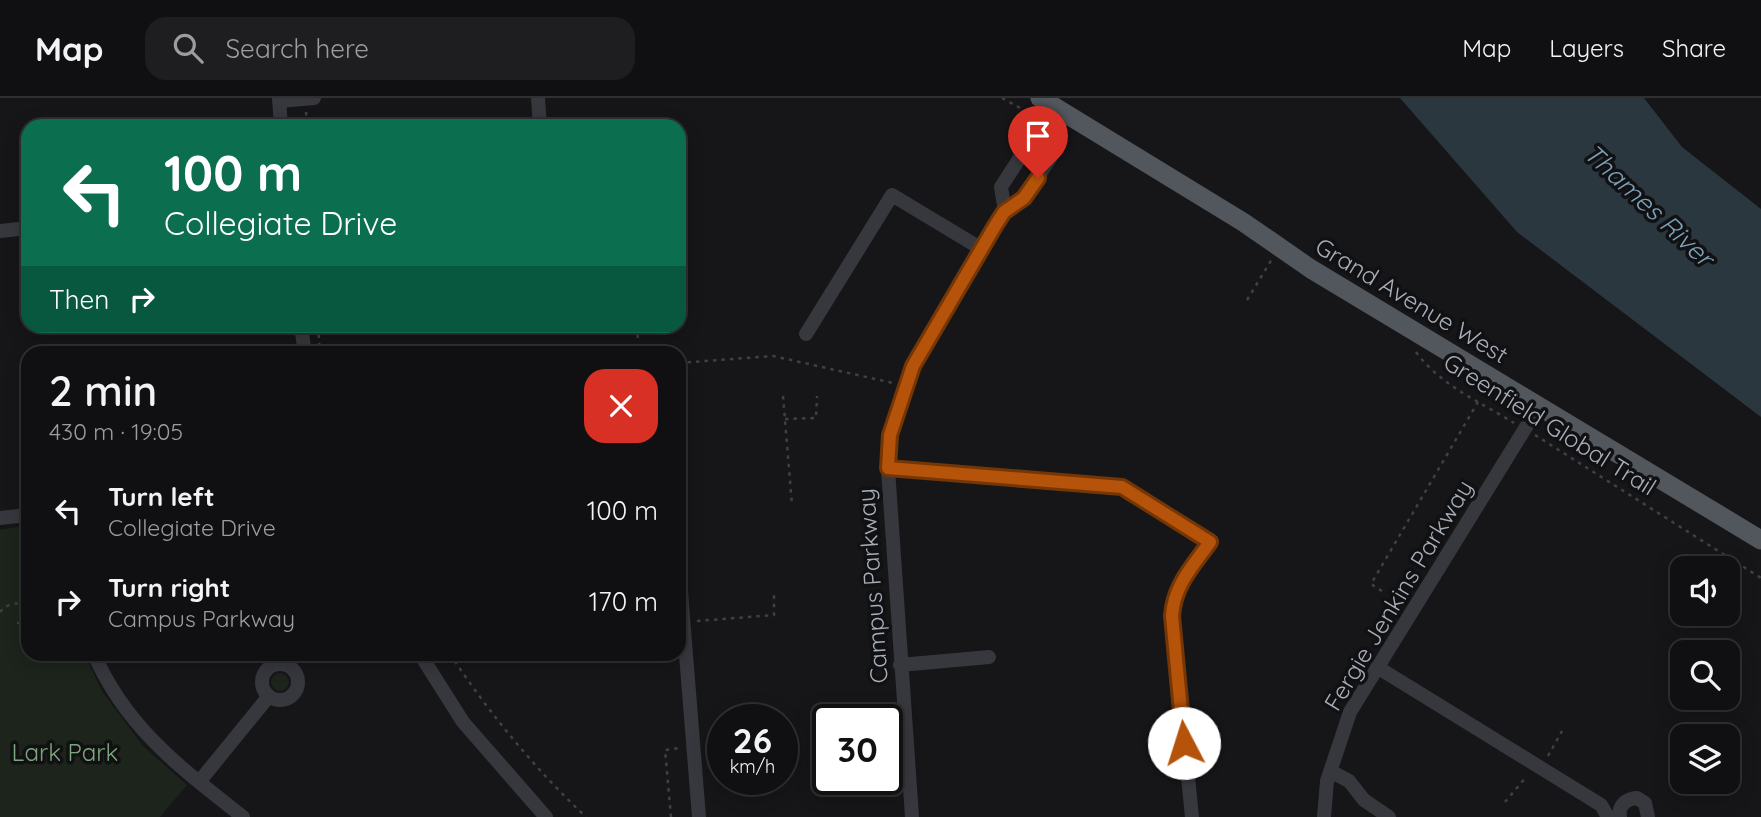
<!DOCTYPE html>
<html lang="en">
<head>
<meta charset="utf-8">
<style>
	:root { --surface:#101012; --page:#1e1e20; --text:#f1f3f6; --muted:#9c9d9f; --line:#303032 }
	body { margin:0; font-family:Quicksand,sans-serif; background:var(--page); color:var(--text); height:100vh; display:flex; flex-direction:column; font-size:26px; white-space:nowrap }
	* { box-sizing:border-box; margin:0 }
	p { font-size:23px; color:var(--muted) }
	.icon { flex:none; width:38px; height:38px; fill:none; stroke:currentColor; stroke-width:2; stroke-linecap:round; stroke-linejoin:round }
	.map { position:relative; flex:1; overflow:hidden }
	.drawer { position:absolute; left:21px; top:248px; width:665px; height:315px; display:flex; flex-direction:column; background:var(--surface); border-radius:21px; box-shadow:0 4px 18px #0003,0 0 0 2px var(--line) }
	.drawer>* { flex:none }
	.guide { position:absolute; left:21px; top:21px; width:665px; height:214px; border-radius:21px; box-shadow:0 4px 18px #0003,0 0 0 2px var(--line); background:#0b6e4f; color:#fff; overflow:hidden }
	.buttons { position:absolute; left:1670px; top:458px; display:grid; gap:14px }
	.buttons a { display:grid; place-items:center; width:70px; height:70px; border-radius:14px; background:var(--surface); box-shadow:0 4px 18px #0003,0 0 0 2px var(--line); font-size:35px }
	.speed { position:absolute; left:707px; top:606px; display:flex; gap:14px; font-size:35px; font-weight:700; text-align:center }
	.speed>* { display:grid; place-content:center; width:91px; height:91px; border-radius:50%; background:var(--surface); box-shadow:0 4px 18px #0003,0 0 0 2px var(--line); line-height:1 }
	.speed small { font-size:18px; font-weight:400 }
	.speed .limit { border:4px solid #111; border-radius:10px; background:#fff; color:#111 }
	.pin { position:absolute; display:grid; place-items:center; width:60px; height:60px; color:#fff; margin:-72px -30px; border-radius:50% 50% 50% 0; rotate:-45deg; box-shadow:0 0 7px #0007 }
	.pin .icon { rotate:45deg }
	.me { position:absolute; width:77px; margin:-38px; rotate:355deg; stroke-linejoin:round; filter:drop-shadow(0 0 5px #0008) }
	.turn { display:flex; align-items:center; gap:24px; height:147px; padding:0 28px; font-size:32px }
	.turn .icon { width:91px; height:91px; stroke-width:2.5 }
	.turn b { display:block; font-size:49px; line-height:60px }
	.then { display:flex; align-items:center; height:66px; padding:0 28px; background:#0003; gap:14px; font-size:26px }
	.round { display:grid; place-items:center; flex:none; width:74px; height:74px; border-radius:21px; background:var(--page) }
	.summary { display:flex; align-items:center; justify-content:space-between; height:119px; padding:0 28px }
	h1 { font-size:42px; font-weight:600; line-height:52px }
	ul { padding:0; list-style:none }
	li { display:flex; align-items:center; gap:21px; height:91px; padding:0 28px }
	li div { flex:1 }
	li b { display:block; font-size:26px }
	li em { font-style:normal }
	header { display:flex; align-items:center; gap:42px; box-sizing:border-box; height:98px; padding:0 35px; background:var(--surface); border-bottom:2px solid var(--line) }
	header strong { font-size:33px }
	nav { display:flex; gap:38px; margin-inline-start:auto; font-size:24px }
	.search { width:490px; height:63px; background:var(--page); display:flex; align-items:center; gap:18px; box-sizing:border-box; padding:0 24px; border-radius:21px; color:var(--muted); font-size:26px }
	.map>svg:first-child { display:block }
	.green { fill:#1c241c }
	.water { fill:#2b373e }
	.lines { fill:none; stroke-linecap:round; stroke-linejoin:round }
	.path { stroke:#3d4045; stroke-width:2.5; stroke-dasharray:3.5 5; stroke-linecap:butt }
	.minor { stroke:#37383e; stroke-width:14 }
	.major { stroke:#52565d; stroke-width:19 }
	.route-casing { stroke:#753606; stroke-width:18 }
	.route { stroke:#b45309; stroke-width:12 }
	.labels { text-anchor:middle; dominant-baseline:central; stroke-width:7; stroke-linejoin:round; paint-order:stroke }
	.street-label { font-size:24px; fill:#a7aeba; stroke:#111113 }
	.park-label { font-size:24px; fill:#7da67c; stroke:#111113 }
	.water-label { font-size:26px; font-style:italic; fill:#7ba1b8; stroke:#111113 }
</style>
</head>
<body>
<header>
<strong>Map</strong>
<div class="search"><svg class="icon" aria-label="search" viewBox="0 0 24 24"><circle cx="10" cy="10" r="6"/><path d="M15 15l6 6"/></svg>Search here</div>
<nav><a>Map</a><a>Layers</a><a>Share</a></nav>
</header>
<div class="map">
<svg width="1761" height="719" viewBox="0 0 1761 719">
	<rect width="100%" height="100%" fill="#161618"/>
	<path class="green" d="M 28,427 L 28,556 L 85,557 L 102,593 L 143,648 L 187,687 L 160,719 L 0,719 L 0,432 Z
		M271 584a9 9 0 1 1 18 0a9 9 0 1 1-18 0Z"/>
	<path class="water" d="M 1400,0 L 1644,0 L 1682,49 L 1761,111 L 1761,319 L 1517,134 Z"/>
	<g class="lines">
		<path class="path" d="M 1002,0 L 1042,22
			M 306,14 L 307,28
			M 1247,202 L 1272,161
			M 318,228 L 320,256
			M 637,228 L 638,243
			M 1416,254 C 1440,287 1480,304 1514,325
			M 679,265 L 773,258 L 893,285
			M 783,298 L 792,407
			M 785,321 L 816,320 L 817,298
			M 1535,337 L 1761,480
			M 1382,493 L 1371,486 L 1478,304
			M 0,514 C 9,504 16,505 28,506
			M 697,523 L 774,517 L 774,494
			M 20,526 L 18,525 L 28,517
			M 450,556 C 489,615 535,671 586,719
			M 1548,658 L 1562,633
			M 1505,704 L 1527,678
			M 671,719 L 665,652 L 679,650"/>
		<path class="minor" d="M 279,0 L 281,28
			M 538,0 L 540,28
			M 279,3 L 314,0
			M 1005,114 L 1001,89 L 1030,44 L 1050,41
			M 0,133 L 28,130
			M 301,228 L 305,256
			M 806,236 L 892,97 L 980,150
			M 888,371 L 1122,389 L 1210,444 C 1194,468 1174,488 1172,518 L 1192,719
			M 0,420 L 28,417
			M 679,469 L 699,719
			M 94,556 C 126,630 182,671 243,719
			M 420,556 L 463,624 L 546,719
			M262 584a18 18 0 1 1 36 0a18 18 0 1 1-36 0Z
			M 900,567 L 989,559
			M 1377,569 L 1601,707 L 1608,719
			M 1330,673 L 1349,683 L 1364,702 L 1389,719
			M 199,684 L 269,598
			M 912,719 L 888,371 L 890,337 L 913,268 L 995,128 L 1005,114 L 1024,100 L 1051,59 L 1050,41 L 1066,16
			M 1324,719 L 1327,683 L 1350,614 L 1539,308
			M 1620,719 C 1618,708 1625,701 1637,700 L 1645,705 L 1648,719"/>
		<path class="major" d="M 1040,0 L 1243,124 L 1311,171 L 1761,442"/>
	</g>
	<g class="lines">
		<defs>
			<path id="route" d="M 1038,80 L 1024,100 L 1004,114 L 995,128 L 913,268 L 890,337 L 888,370 L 1122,389 L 1210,444 C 1193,468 1174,487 1172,518 L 1184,645"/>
		</defs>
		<use href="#route" class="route-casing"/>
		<use href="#route" class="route"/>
	</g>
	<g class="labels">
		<g class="street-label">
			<text transform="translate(1412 202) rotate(31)">Grand Avenue West</text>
			<text transform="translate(1550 326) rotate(32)">Greenfield Global Trail</text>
			<text transform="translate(872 488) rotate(-94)">Campus Parkway</text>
			<text transform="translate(1398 497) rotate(-59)">Fergie Jenkins Parkway</text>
		</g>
		<g class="park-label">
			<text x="65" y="654">Lark Park</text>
		</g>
		<g class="water-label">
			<text transform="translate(1649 107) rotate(43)">Thames River</text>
		</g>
	</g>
</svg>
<div class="buttons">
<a><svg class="icon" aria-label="sound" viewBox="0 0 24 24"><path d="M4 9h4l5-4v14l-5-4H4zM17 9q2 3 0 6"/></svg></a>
<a><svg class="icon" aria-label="search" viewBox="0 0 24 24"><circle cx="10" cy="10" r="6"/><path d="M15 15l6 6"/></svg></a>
<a><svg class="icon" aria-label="layers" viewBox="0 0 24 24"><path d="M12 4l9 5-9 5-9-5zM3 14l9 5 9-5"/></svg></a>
</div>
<div class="speed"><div>26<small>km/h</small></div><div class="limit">30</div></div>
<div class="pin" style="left:1038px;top:80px;background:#d93025"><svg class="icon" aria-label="arrive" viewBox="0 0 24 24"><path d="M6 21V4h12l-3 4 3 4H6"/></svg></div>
<svg class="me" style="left:1184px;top:645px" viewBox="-20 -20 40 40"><circle r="19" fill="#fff"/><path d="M0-13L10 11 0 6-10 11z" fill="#b45309"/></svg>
<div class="guide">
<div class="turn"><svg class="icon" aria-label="left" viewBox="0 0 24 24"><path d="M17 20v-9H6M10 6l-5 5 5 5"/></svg><div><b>100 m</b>Collegiate Drive</div></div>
<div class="then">Then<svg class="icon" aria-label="right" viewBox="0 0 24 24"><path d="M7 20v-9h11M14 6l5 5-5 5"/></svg></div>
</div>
<section class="drawer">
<div class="summary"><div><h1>2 min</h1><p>430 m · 19:05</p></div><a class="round" style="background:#d93025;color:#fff"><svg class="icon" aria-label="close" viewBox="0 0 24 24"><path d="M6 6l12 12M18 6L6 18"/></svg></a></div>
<ul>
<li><svg class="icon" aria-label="left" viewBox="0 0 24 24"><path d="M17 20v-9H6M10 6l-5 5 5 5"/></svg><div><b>Turn left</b><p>Collegiate Drive</p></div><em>100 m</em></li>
<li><svg class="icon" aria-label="right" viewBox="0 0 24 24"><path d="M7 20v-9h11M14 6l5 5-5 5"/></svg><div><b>Turn right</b><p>Campus Parkway</p></div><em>170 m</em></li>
</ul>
</section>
</div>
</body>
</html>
